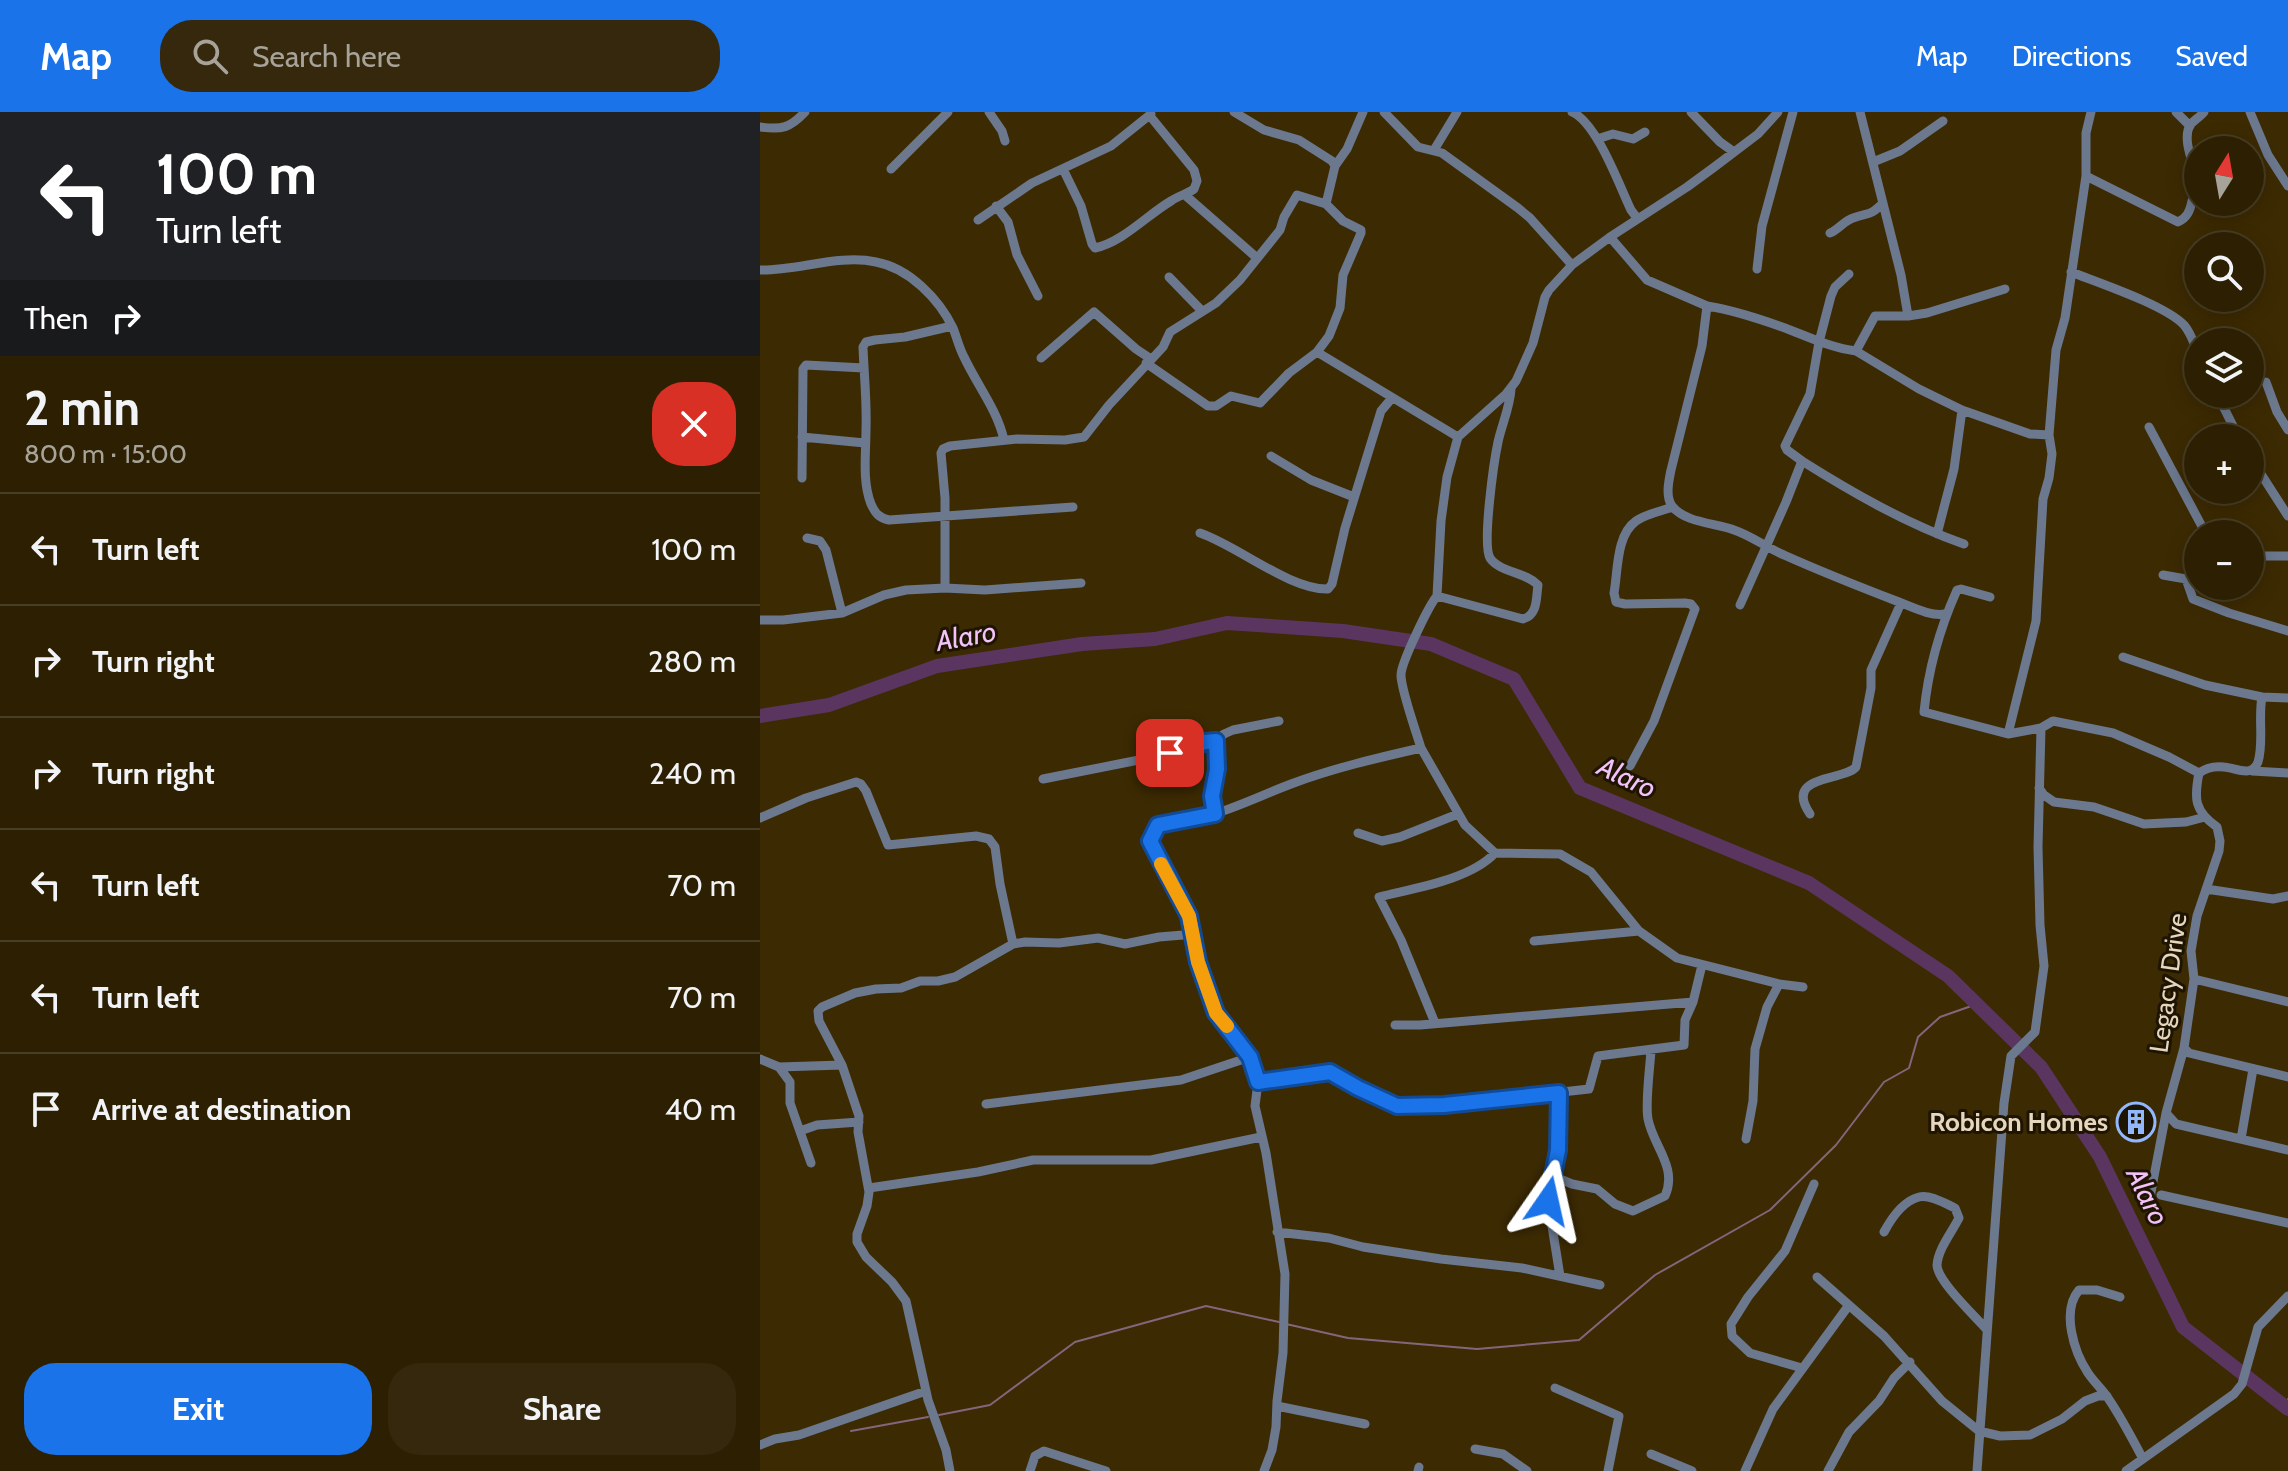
<!DOCTYPE html>
<html lang="en">
<head>
<meta charset="utf-8">
<style>
	:root { --surface:#2d2002; --page:#35280c; --text:#f1f3f6; --muted:#a7a399; --line:#483e24; --accent:#1a73e8 }
	body { margin:0; font-family:Cabin,sans-serif; background:var(--page); color:var(--text); height:100vh; display:flex; flex-direction:column; font-size:30px; white-space:nowrap }
	* { box-sizing:border-box; margin:0 }
	p { font-size:26px; color:var(--muted) }
	.icon { flex:none; width:44px; height:44px; fill:none; stroke:currentColor; stroke-width:2; stroke-linecap:round; stroke-linejoin:round }
	.map { position:relative; flex:1; overflow:hidden }
	.sheet { display:flex; flex-direction:column; background:var(--surface); width:760px }
	.sheet>* { flex:none }
	.guide { background:#202124; color:#fff; overflow:hidden }
	.needle { width:52px; rotate:11deg }
	.controls { position:absolute; left:1424px; top:24px; display:grid; gap:16px }
	.controls a { display:grid; place-items:center; width:80px; height:80px; border-radius:50%; background:var(--surface); box-shadow:0 4px 20px #0003,0 0 0 2px var(--line); font-size:40px }
	.pin { position:absolute; display:grid; place-items:center; width:68px; height:68px; color:#fff; margin:-34px; border-radius:16px; box-shadow:0 4px 12px #0006 }
	.me { position:absolute; width:88px; margin:-44px; rotate:11deg; stroke-linejoin:round; filter:drop-shadow(0 0 6px #0008) }
	.turn { display:flex; align-items:center; gap:28px; height:168px; padding:0 24px; font-size:36px }
	.turn .icon { width:104px; height:104px; stroke-width:2.5 }
	.turn b { display:block; font-size:56px; line-height:68px }
	.then { display:flex; align-items:center; height:76px; padding:0 24px; background:#0003; gap:16px; font-size:30px }
	.round { display:grid; place-items:center; flex:none; width:84px; height:84px; border-radius:32px; background:var(--page) }
	.overview { display:flex; align-items:center; justify-content:space-between; height:136px; padding:0 24px }
	h1 { font-size:48px; font-weight:700; line-height:60px }
	.button { display:flex; gap:16px; margin-top:auto; padding:16px 24px }
	.button a { flex:1; height:92px; border-radius:32px; background:var(--accent); color:#fff; font-size:32px; font-weight:700; line-height:92px; text-align:center }
	.button a+a { background:var(--page); color:var(--text) }
	ul { padding:0; list-style:none }
	li { display:flex; align-items:center; gap:24px; height:112px; padding:0 24px; border-top:2px solid var(--line) }
	li div { flex:1 }
	li b { display:block; font-size:30px }
	li em { font-style:normal }
	header { display:flex; align-items:center; gap:48px; box-sizing:border-box; height:112px; padding:0 40px; background:var(--accent); color:#fff }
	header strong { font-size:38px }
	nav { display:flex; gap:44px; margin-inline-start:auto; font-size:28px }
	.search { width:560px; height:72px; background:var(--page); display:flex; align-items:center; gap:20px; box-sizing:border-box; padding:0 28px; border-radius:32px; color:var(--muted); font-size:30px }
	main { display:flex; flex:1; min-height:0 }
	.map>svg:first-child { display:block }
	.lines { fill:none; stroke-linecap:round; stroke-linejoin:round }
	.stream { stroke:#84657c; stroke-width:2 }
	.river { stroke:#5a3560; stroke-width:14 }
	.street { stroke:#6b788e; stroke-width:9 }
	.route-casing { stroke:#114b97; stroke-width:20 }
	.route { stroke:#1a73e8; stroke-width:14 }
	.slow { stroke:#f59e0b; stroke-width:14 }
	.labels { text-anchor:middle; dominant-baseline:central; stroke-width:6; stroke-linejoin:round; paint-order:stroke }
	.street-label { font-size:26px; fill:#e5d6bd; stroke:#1e1402 }
	.poi-label { font-size:26px; font-weight:bold; fill:#e5d6bd; stroke:#1e1402; text-anchor:end }
	.water-label { font-size:28px; font-style:italic; fill:#f2c2f9; stroke:#1e1402 }
</style>
</head>
<body>
<header>
<strong>Map</strong>
<div class="search"><svg class="icon" aria-label="search" viewBox="0 0 24 24"><circle cx="10" cy="10" r="6"/><path d="M15 15l6 6"/></svg>Search here</div>
<nav><a>Map</a><a>Directions</a><a>Saved</a></nav>
</header>
<main>
<section class="sheet">
<div class="guide">
<div class="turn"><svg class="icon" aria-label="left" viewBox="0 0 24 24"><path d="M17 20v-9H6M10 6l-5 5 5 5"/></svg><div><b>100 m</b>Turn left</div></div>
<div class="then">Then<svg class="icon" aria-label="right" viewBox="0 0 24 24"><path d="M7 20v-9h11M14 6l5 5-5 5"/></svg></div>
</div>
<div class="overview"><div><h1>2 min</h1><p>800 m · 15:00</p></div><a class="round" style="background:#d93025;color:#fff"><svg class="icon" aria-label="close" viewBox="0 0 24 24"><path d="M6 6l12 12M18 6L6 18"/></svg></a></div>
<ul>
<li><svg class="icon" aria-label="left" viewBox="0 0 24 24"><path d="M17 20v-9H6M10 6l-5 5 5 5"/></svg><div><b>Turn left</b></div><em>100 m</em></li>
<li><svg class="icon" aria-label="right" viewBox="0 0 24 24"><path d="M7 20v-9h11M14 6l5 5-5 5"/></svg><div><b>Turn right</b></div><em>280 m</em></li>
<li><svg class="icon" aria-label="right" viewBox="0 0 24 24"><path d="M7 20v-9h11M14 6l5 5-5 5"/></svg><div><b>Turn right</b></div><em>240 m</em></li>
<li><svg class="icon" aria-label="left" viewBox="0 0 24 24"><path d="M17 20v-9H6M10 6l-5 5 5 5"/></svg><div><b>Turn left</b></div><em>70 m</em></li>
<li><svg class="icon" aria-label="left" viewBox="0 0 24 24"><path d="M17 20v-9H6M10 6l-5 5 5 5"/></svg><div><b>Turn left</b></div><em>70 m</em></li>
<li><svg class="icon" aria-label="arrive" viewBox="0 0 24 24"><path d="M6 21V4h12l-3 4 3 4H6"/></svg><div><b>Arrive at destination</b></div><em>40 m</em></li>
</ul>
<div class="button"><a>Exit</a><a>Share</a></div>
</section>
<div class="map">
<svg width="1528" height="1359" viewBox="0 0 1528 1359">
	<rect width="100%" height="100%" fill="#3c2a02"/>
	<g class="lines">
		<path class="stream" d="M 526,1212 L 588,1226 L 717,1237 L 819,1228 L 895,1163 L 1010,1098 L 1076,1033 L 1124,970 L 1149,956 L 1158,925 L 1180,905 L 1217,892
			M 1526,1296 L 1528,1287
			M 179,1303 L 230,1293 L 315,1230 L 446,1194 L 519,1210
			M 91,1319 L 168,1305"/>
		<path class="river" d="M 0,604 L 69,593 L 177,554 L 322,532 L 395,527 L 467,511 L 583,519 L 671,532 L 754,567 L 820,676 L 1049,771 L 1188,864 L 1281,955 L 1340,1045 L 1423,1215 L 1528,1297"/>
		<path class="street" d="M 229,0 L 242,19 L 245,29
			M 474,0 L 504,18 L 539,28 L 572,49 L 575,54
			M 624,0 L 658,35 L 682,41 L 758,96 L 770,106 L 812,153
			M 812,0 C 837,11 859,73 871,98 L 877,106
			M 931,0 L 960,30 L 974,40
			M 1100,0 L 1141,163 L 1148,204
			M 1331,0 L 1326,21 L 1326,64 L 1418,110 C 1427,106 1430,99 1432,89 C 1434,83 1438,78 1438,71 C 1436,56 1421,29 1430,13 C 1433,9 1441,4 1444,0
			M 1416,0 L 1430,14
			M 1490,0 L 1508,43 L 1528,74
			M 0,15 C 22,18 30,16 45,0
			M 837,27 L 853,22 L 873,27 L 885,20
			M 674,38 L 697,0
			M 1113,50 L 1140,39 L 1183,9
			M 131,57 L 188,0
			M 303,57 L 321,94 L 332,132 L 335,136 C 363,130 387,103 411,89 C 418,84 427,82 434,77 L 437,69 L 434,58 L 390,4
			M 425,83 L 497,146
			M 236,94 L 248,110 L 257,143 L 278,184
			M 218,108 L 272,71 L 351,34 L 391,2
			M 1070,121 C 1079,117 1084,109 1093,106 C 1109,100 1109,105 1123,91
			M 850,125 L 887,168 L 947,194 L 942,234 L 911,358 C 909,368 905,384 912,394 C 925,411 956,411 974,418 C 992,424 1007,436 1024,443 C 1062,460 1100,475 1139,490 C 1152,495 1172,505 1185,502
			M 997,157 L 1002,114 L 1033,0
			M 0,158 C 37,159 79,142 116,150 C 149,156 179,187 193,216 C 197,226 199,236 204,245 C 217,273 237,297 244,328
			M 1311,160 C 1339,171 1405,193 1424,213 C 1431,221 1434,232 1438,241
			M 409,165 L 442,199
			M 947,194 C 974,198 1000,207 1025,216 C 1049,225 1071,236 1096,239 L 1115,204 L 1148,204 L 1167,201 L 1245,177
			M 192,214 L 145,225 L 115,228 L 106,230 L 103,235 C 104,262 107,290 106,317 C 106,342 102,369 111,392 C 115,401 119,406 129,408 L 313,395
			M 1468,230 L 1486,226
			M 1096,239 L 1159,277 L 1202,298 L 1270,322 L 1289,323
			M 557,240 L 569,224 L 580,196 L 583,163 L 601,121 L 601,118 L 583,109 L 566,92 L 575,54 L 587,37 L 603,0
			M 281,246 L 334,200 L 376,237 L 391,247
			M 386,251 L 448,294 L 456,294 L 471,284 L 500,291 L 529,261 L 557,240 L 698,325
			M 1506,270 L 1517,300 L 1528,318
			M 1457,282 L 1479,326
			M 1389,315 L 1446,422
			M 42,325 L 105,331
			M 511,344 L 551,368 L 594,385
			M 1490,345 L 1528,404
			M 1042,349 L 1027,338 L 1025,334 L 1050,282 L 1059,230 L 1071,184 L 1075,175 L 1089,162
			M 42,366 L 43,257 L 46,253 L 104,256
			M 440,421 C 478,434 530,478 568,477 L 572,472 L 585,416 L 621,299 L 632,286
			M 1177,422 L 1194,357 L 1202,298
			M 47,426 L 60,429 L 66,438 L 82,501
			M 1490,444 L 1528,444
			M 1403,463 L 1426,467 L 1433,487 L 1469,501 L 1528,519
			M 185,476 L 185,386 L 181,341 L 183,337 L 190,334 L 257,327 L 305,328 L 324,325 L 349,293 L 403,235 L 410,220 L 456,191 L 480,168 L 520,118 L 524,105 L 537,83 L 566,92
			M 677,484 L 763,507 C 778,503 776,486 778,473 C 766,460 739,460 730,446 C 722,432 734,349 738,330 C 742,312 750,295 751,277
			M 1230,485 L 1201,477 L 1197,478 C 1180,516 1168,559 1164,600 L 1248,622 L 1281,616 L 1293,609 L 1353,621 L 1409,645 L 1439,661 C 1446,656 1456,654 1464,655 C 1476,656 1492,666 1498,650 C 1504,631 1498,606 1502,585 L 1528,586
			M 980,493 L 1026,390 L 1042,349 C 1093,381 1147,412 1204,432
			M 0,508 L 23,508 L 82,501 L 124,483 L 146,478 L 185,476 L 225,478 L 321,471
			M 1363,545 L 1445,573 L 1502,585
			M 1248,622 L 1276,509 L 1283,387 L 1289,366 L 1292,342 L 1289,323 L 1296,238 L 1305,206 L 1326,64
			M 661,636 L 705,713 L 735,741
			M 870,654 L 894,609 L 935,497 L 931,492 L 925,491 L 865,492 L 856,490 L 854,481 C 858,459 856,423 876,409 C 886,402 901,399 913,395
			M 1492,659 L 1528,661
			M 283,667 L 394,645 L 445,630 L 456,629 L 464,622 L 473,618 L 519,609
			M 1279,676 L 1284,683 L 1294,690 L 1334,695 L 1384,712 L 1426,710 L 1445,705
			M 455,702 L 452,684 L 457,657 L 456,629
			M 1050,702 C 1023,662 1083,670 1096,655 L 1111,576 L 1111,558 L 1141,491
			M 0,706 L 46,686 L 96,670 L 101,672 L 106,679 L 128,733 L 216,724 L 229,727 L 235,735 L 240,772 L 253,832
			M 598,721 L 622,729 L 640,725 L 698,702
			M 1446,777 L 1513,787 L 1528,784
			M 774,829 L 879,819
			M 1434,867 L 1528,890
			M 675,911 L 641,828 L 619,785 C 654,776 710,768 735,741 L 800,742 L 831,760 L 879,819 L 917,846 L 1019,872 L 1043,875
			M 635,913 L 660,913 L 933,890
			M 1424,936 L 1429,941 L 1528,965
			M 0,947 L 19,955 L 82,953
			M 19,955 L 30,970 L 30,991 L 51,1051
			M 498,970 L 570,960 L 598,976 L 637,994 L 684,993 L 829,977 L 838,944 L 924,933 L 925,908 L 933,890 L 942,853
			M 799,981 L 798,1038 L 788,1089 L 800,1164
			M 226,992 L 421,968 L 490,945
			M 1406,1001 L 1416,1012 L 1528,1038
			M 40,1019 L 57,1013 L 99,1010
			M 986,1027 L 993,989 L 995,937 L 1007,895 L 1019,872
			M 1481,1027 L 1493,957
			M 793,1064 L 812,1072 L 837,1077 L 855,1092 L 873,1099 L 905,1084 C 918,1055 893,1034 888,1007 C 885,991 890,956 891,938
			M 109,1076 L 218,1060 L 273,1048 L 391,1048 L 501,1025
			M 1401,1083 L 1528,1111
			M 1388,1096 L 1406,1001 L 1424,936 L 1434,867 L 1431,839 L 1437,804 L 1459,739 L 1460,729 L 1457,715 C 1434,699 1434,686 1439,661
			M 517,1120 L 569,1126 L 603,1135 L 681,1147 L 762,1156 L 840,1173
			M 1124,1120 C 1131,1107 1143,1089 1159,1085 C 1170,1082 1186,1092 1195,1096 L 1199,1106 C 1192,1120 1178,1137 1177,1153 C 1177,1169 1216,1205 1227,1218
			M 1057,1165 L 1124,1224 L 1182,1289 L 1219,1319 L 1240,1324 L 1270,1323 L 1302,1307 L 1325,1289 L 1338,1284 L 1347,1284
			M 1360,1185 L 1337,1178 L 1319,1178 C 1301,1199 1314,1240 1328,1261 C 1334,1270 1342,1277 1348,1286 C 1361,1305 1372,1326 1383,1347
			M 1042,1256 L 990,1241 L 972,1224 L 971,1212 L 988,1185 L 1025,1139 L 1054,1072
			M 795,1276 L 859,1304 L 848,1359
			M 517,1294 L 605,1312
			M 0,1333 L 15,1327 L 39,1323 L 65,1314 L 166,1279
			M 715,1337 L 743,1342 L 767,1359
			M 891,1342 L 932,1359
			M 190,1359 L 186,1338 L 168,1288 L 146,1189 L 132,1170 L 106,1145 L 97,1130 L 97,1122 L 107,1094 L 109,1080 L 98,1020 L 99,1004 L 82,953 L 59,909 L 58,899 L 62,895 L 95,881 L 116,877 L 141,876 L 160,869 L 178,869 L 195,865 L 253,832 L 265,830 L 299,831 L 338,826 L 365,832 L 399,825 L 423,823 L 433,818
			M 270,1359 L 275,1344 L 284,1339 L 346,1359
			M 504,1359 L 512,1338 L 516,1315 L 517,1289 L 523,1241 L 525,1162 L 506,1041 L 495,994 L 498,970 L 490,945 L 456,901 L 438,850 L 429,804 L 392,736 C 390,728 391,719 398,714 C 410,704 442,706 457,701 C 482,693 507,681 531,672 C 574,656 617,646 661,636 C 656,619 641,578 641,563 C 641,551 669,493 677,484 L 681,409 L 687,365 L 698,325 L 746,282 L 756,269 L 773,231 L 785,185 L 789,178 L 812,153 L 850,125 L 927,75 L 953,56 L 998,22 L 1018,0
			M 658,1359 L 659,1355
			M 985,1359 L 1013,1297 L 1089,1193
			M 1068,1359 L 1089,1320 L 1119,1289 L 1134,1266 L 1150,1250
			M 1217,1359 L 1244,991 L 1251,944 L 1275,920 L 1284,854 L 1280,813 L 1278,735 L 1281,616
			M 1366,1359 L 1474,1282 L 1482,1272 L 1498,1215 L 1528,1184"/>
	</g>
	<g class="lines">
		<defs>
			<path id="route" d="M 410,641 L 445,630 L 456,629 L 457,657 L 452,684 L 455,702 L 398,713 L 390,729 L 429,804 L 438,850 L 456,901 L 490,945 L 498,970 L 570,960 L 598,976 L 637,994 L 684,993 L 799,981 L 798,1038 L 788,1089"/>
		</defs>
		<use href="#route" class="route-casing"/>
		<use href="#route" class="route"/>
		<path class="slow" d="M 401,752 L 429,804 L 438,850 L 456,901 L 467,914"/>
	</g>
	<defs>
		<symbol id="building-ring" viewBox="-11 -11 22 22"><circle r="9.5" fill="#1e1402" stroke="#91b8fd" stroke-width="1.5"/><path d="M-4-6H4V6H1V3H-1V6H-4ZM-2.5-4.3h1.7v1.8h-1.7ZM.8-4.3h1.7v1.8H.8ZM-2.5-1h1.7V.8h-1.7ZM.8-1h1.7V.8H.8Z" fill="#91b8fd"/></symbol>
	</defs>
	<g fill-rule="evenodd">
		<use href="#building-ring" x="1354" y="988" width="44" height="44"/>
	</g>
	<g class="labels">
		<g class="street-label">
			<text transform="translate(1408 871) rotate(-82)">Legacy Drive</text>
		</g>
		<g class="poi-label">
			<text x="1348" y="1010">Robicon Homes</text>
		</g>
		<g class="water-label">
			<text transform="translate(206 524) rotate(-10)">Alaro</text>
			<text transform="translate(867 665) rotate(25)">Alaro</text>
			<text transform="translate(1388 1084) rotate(64)">Alaro</text>
		</g>
	</g>
</svg>
<div class="controls">
<a><svg class="needle" viewBox="-14 -14 28 28"><path d="M0-13l5 13h-10z" fill="#e53935"/><path d="M0 13l5-13h-10z" fill="#a7a399"/></svg></a>
<a><svg class="icon" aria-label="search" viewBox="0 0 24 24"><circle cx="10" cy="10" r="6"/><path d="M15 15l6 6"/></svg></a>
<a><svg class="icon" aria-label="layers" viewBox="0 0 24 24"><path d="M12 4l9 5-9 5-9-5zM3 14l9 5 9-5"/></svg></a>
<a>+</a>
<a>−</a>
</div>
<div class="pin" style="left:410px;top:641px;background:#d93025"><svg class="icon" aria-label="arrive" viewBox="0 0 24 24"><path d="M6 21V4h12l-3 4 3 4H6"/></svg></div>
<svg class="me" style="left:788px;top:1089px" viewBox="-20 -20 40 40"><path d="M0-17L14 15 0 8-14 15z" fill="#1a73e8" stroke="#fff" stroke-width="4"/></svg>
</div>
</main>
</body>
</html>
